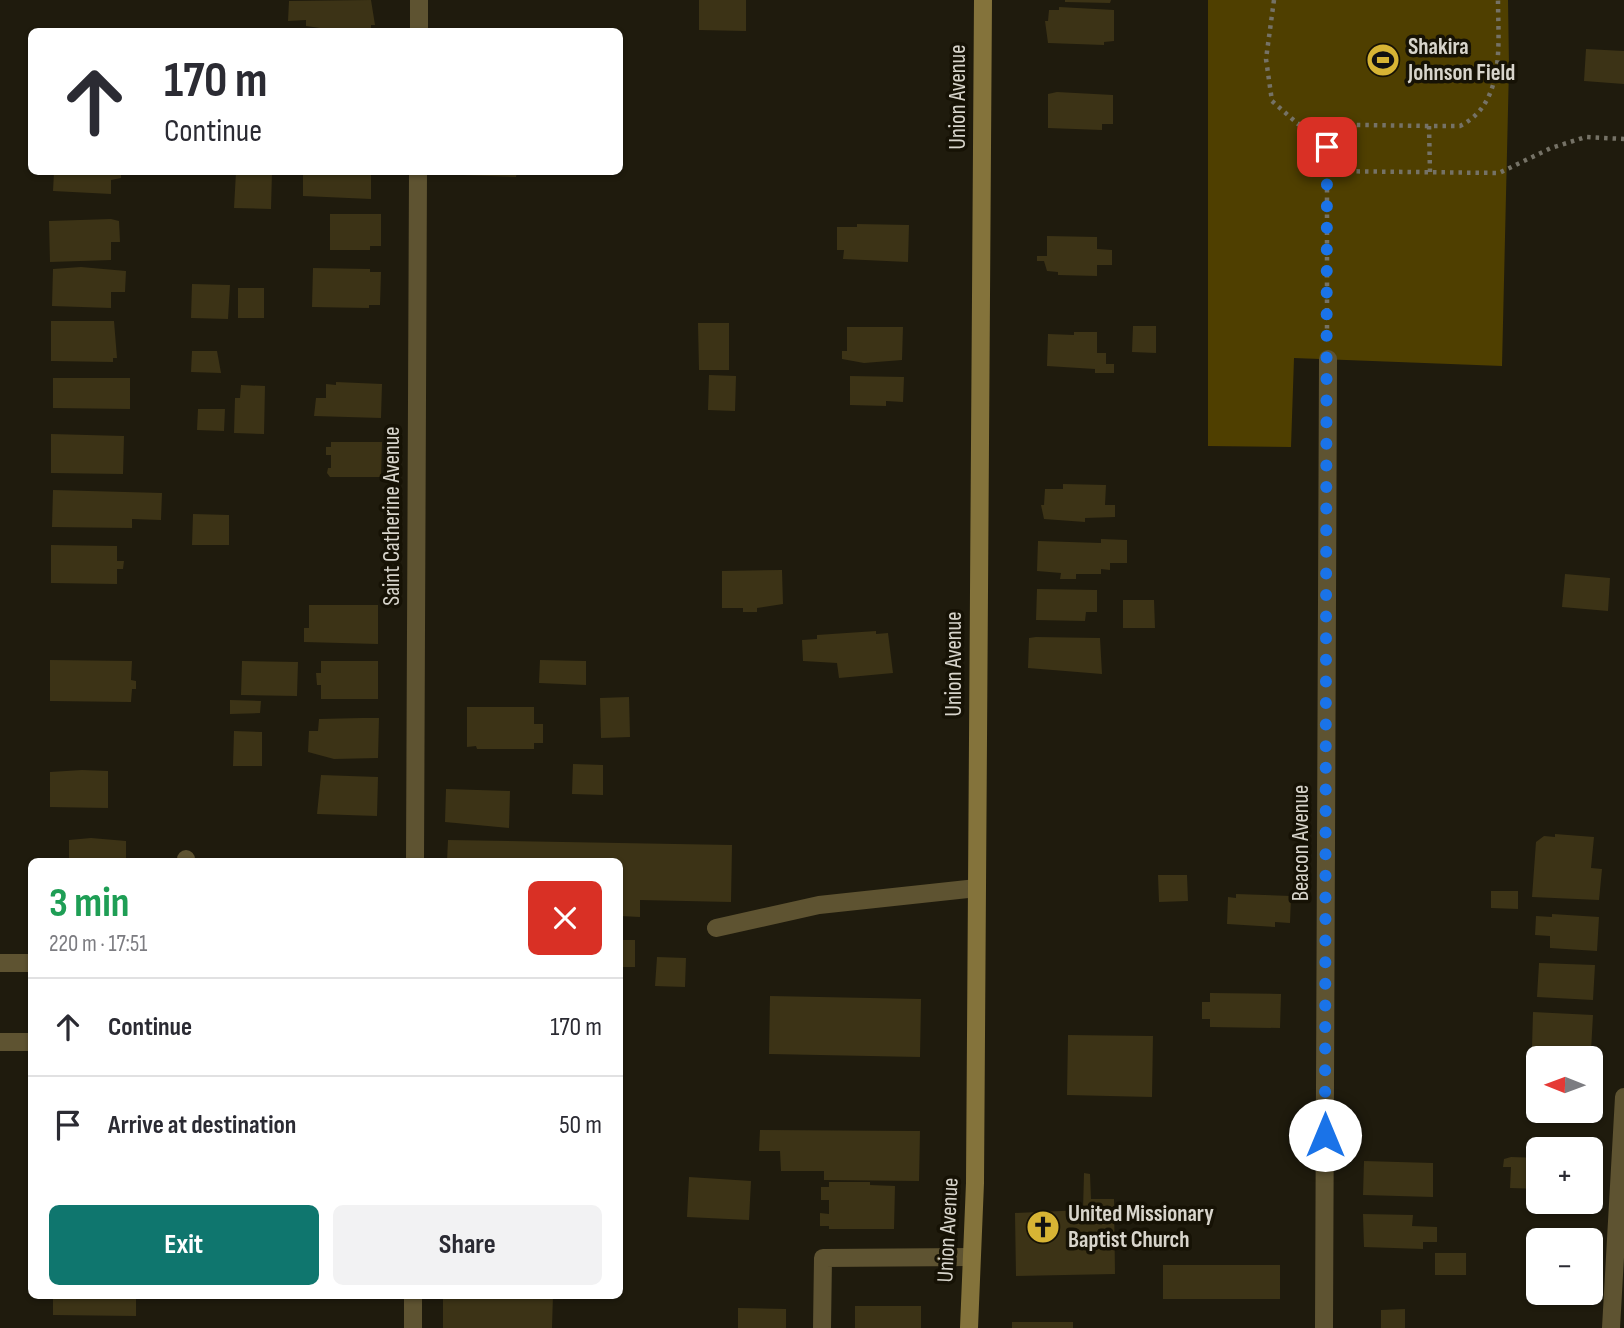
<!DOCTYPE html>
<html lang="en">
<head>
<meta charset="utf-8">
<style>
	:root { --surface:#fff; --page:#f2f2f3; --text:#2b2b33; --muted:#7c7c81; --line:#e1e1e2; --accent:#0f766e }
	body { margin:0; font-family:"Sofia Sans Condensed",sans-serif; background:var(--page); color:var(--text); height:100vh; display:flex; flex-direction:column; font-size:26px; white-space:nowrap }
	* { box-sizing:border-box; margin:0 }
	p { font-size:23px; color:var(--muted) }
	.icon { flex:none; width:38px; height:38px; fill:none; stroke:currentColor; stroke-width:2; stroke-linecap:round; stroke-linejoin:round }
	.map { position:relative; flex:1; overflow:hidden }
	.drawer { position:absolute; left:28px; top:858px; width:595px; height:441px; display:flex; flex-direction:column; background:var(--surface); border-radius:10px; box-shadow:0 2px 5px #0004 }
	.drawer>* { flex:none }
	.guide { position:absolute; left:28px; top:28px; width:595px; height:147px; border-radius:10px; box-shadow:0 2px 5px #0004; background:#fff; color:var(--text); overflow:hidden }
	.needle { width:46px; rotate:271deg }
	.fabs { position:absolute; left:1526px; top:1046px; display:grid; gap:14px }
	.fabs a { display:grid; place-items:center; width:77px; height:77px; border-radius:10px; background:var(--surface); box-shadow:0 2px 5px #0004; font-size:35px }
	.pin { position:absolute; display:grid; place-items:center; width:60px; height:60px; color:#fff; margin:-30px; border-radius:14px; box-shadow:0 4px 10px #0006 }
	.me { position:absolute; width:77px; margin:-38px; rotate:0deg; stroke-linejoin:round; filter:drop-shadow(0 0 5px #0008) }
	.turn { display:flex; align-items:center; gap:24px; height:147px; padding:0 21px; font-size:32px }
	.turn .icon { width:91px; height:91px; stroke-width:2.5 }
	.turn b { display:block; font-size:49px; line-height:60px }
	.round { display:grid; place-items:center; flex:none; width:74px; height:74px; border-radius:10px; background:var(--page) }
	.summary { display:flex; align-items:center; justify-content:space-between; height:119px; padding:0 21px }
	h1 { font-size:42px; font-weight:700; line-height:52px; color:#1e9e55 }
	.cta { display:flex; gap:14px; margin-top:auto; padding:14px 21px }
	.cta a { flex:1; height:80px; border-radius:10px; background:var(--accent); color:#fff; font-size:28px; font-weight:700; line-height:80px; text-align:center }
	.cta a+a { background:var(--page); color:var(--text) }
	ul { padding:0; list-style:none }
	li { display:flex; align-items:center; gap:21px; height:98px; padding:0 21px; border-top:2px solid var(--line) }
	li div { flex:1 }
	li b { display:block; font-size:26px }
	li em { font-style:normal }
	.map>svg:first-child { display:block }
	.green { fill:#4f3f00 }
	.building { fill:#3c3316 }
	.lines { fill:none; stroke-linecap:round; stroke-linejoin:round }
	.path { stroke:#757266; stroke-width:4.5; stroke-dasharray:3.5 5; stroke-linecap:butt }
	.service { stroke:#5e5331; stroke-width:18 }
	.minor { stroke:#5e5331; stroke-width:18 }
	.secondary { stroke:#84733b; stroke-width:18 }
	.route { stroke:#1a73e8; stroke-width:12; stroke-dasharray:0 21.6 }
	.labels { text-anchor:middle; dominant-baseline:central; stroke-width:7; stroke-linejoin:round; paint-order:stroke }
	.poi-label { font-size:23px; font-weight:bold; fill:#d8d5cc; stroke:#161205; text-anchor:start }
	.street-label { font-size:23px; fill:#d8d5cc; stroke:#161205 }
</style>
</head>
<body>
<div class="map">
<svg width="1624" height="1328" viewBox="0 0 1624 1328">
	<rect width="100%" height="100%" fill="#1f1b0d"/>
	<path class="green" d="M 1208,0 L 1508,0 L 1509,67 L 1502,366 L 1294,358 L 1291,447 L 1208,446 Z"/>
	<path class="building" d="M 371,0 L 375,25 L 371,25 L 371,28 L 327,29 L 306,26 L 306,20 L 288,21 L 289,1 Z
		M 699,0 L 746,0 L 746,31 L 699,30 Z
		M 1065,0 L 1111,0 L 1110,3 L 1065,2 Z
		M 1059,7 L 1114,10 L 1114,41 L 1104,42 L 1104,45 L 1048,43 L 1045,21 L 1048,21 L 1049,10 L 1059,10 Z
		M 1586,49 L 1624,51 L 1624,84 L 1584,81 Z
		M 1057,92 L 1113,95 L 1113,124 L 1102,124 L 1102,130 L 1048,128 L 1048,94 Z
		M 54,172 L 121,172 L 121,178 L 111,180 L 111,194 L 53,191 Z
		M 236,172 L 272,172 L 271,209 L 234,208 Z
		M 303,172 L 371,172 L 371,199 L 303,196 Z
		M 462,172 L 517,172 L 516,177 L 462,175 Z
		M 330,214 L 381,214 L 381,246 L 370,246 L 370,250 L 330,250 Z
		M 111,219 L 119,221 L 120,242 L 111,242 L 111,260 L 50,262 L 49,221 Z
		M 857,224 L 909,225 L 908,262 L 843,259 L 844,250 L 837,250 L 837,227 L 857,227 Z
		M 1047,236 L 1097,237 L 1097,249 L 1112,250 L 1112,265 L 1097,265 L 1097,276 L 1058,275 L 1058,272 L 1047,271 L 1044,261 L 1037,261 L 1037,256 L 1047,256 Z
		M 81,267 L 126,271 L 125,292 L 111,292 L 111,308 L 52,306 L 53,269 Z
		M 313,268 L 370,269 L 370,272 L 381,272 L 380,305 L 369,305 L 369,308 L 312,307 Z
		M 192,284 L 230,285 L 228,319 L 191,318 Z
		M 238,288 L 264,288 L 264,318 L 238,318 Z
		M 51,321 L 114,321 L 117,358 L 113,358 L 113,362 L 51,361 Z
		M 698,323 L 729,323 L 729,370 L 699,370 Z
		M 1133,326 L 1156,326 L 1156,353 L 1132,352 Z
		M 847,327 L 903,327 L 902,360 L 864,363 L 842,359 L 842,351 L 847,351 Z
		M 1074,332 L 1097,332 L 1097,353 L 1106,353 L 1106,364 L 1114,364 L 1114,373 L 1095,373 L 1095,369 L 1047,366 L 1048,334 L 1074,335 Z
		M 192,351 L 217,351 L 221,373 L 191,372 Z
		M 709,375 L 736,376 L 735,411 L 708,410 Z
		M 850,376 L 904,377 L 903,402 L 886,401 L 886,406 L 850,405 Z
		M 53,378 L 130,378 L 130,409 L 53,408 Z
		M 336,382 L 382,384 L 381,418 L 314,416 L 316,398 L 326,398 L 326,384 L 336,385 Z
		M 241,385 L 265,386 L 264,434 L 234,433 L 235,398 L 240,398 Z
		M 198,409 L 225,409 L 224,431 L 197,430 Z
		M 51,434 L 124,436 L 123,474 L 51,473 Z
		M 331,442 L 382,442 L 381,477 L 330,477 L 327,473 L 328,468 L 331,468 L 331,455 L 326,455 L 326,447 L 331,447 Z
		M 1063,484 L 1106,485 L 1105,505 L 1115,505 L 1115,517 L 1085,518 L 1085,522 L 1044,519 L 1041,505 L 1044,505 L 1045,489 L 1063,489 Z
		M 53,490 L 162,493 L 161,520 L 132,519 L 132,528 L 52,527 Z
		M 193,514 L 229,515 L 229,545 L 192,545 Z
		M 1101,539 L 1127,540 L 1127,563 L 1110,563 L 1110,570 L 1101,569 L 1101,574 L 1076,574 L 1076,579 L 1060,579 L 1061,573 L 1037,571 L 1038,541 L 1101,543 Z
		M 51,545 L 117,546 L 117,561 L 124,561 L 123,569 L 117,569 L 117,584 L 51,583 Z
		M 782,570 L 783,604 L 757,608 L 757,612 L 743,612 L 743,608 L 722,608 L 722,571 Z
		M 1565,574 L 1610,578 L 1608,611 L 1562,607 Z
		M 1037,589 L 1097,590 L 1097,612 L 1086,612 L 1085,621 L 1036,620 Z
		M 1123,600 L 1154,600 L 1155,628 L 1123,628 Z
		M 309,605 L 378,605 L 378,644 L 304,642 L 304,628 L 309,628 Z
		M 876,631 L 876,634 L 888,633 L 893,673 L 839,678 L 837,663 L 803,661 L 802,640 L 817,639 L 817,635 Z
		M 1036,637 L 1100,638 L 1102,674 L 1028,668 L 1029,638 Z
		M 50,660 L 132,661 L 131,680 L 136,681 L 136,689 L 132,689 L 131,702 L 50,701 Z
		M 540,660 L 586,661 L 586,685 L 539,683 Z
		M 242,661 L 298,662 L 297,696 L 241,695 Z
		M 321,661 L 378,661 L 378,699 L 321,699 L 321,685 L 317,685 L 316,673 L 321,673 Z
		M 629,697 L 630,737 L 601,738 L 600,698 Z
		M 230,700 L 261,701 L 260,713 L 230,714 Z
		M 467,707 L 534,707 L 534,724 L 543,724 L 543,743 L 534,743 L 534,749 L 477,749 L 476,746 L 467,747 Z
		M 362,718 L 379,718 L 378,758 L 334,759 L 308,752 L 309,731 L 318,731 L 319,719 Z
		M 234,731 L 262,732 L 262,766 L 233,766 Z
		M 573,764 L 603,765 L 603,795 L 572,794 Z
		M 82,770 L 108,771 L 108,808 L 50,807 L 50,772 Z
		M 321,775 L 378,777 L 377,816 L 317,814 Z
		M 446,789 L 510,791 L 509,828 L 445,822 Z
		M 1555,834 L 1594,837 L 1591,868 L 1602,869 L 1599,900 L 1532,897 L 1536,842 L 1544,836 L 1555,837 Z
		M 91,838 L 126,841 L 126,861 L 69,861 L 69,840 Z
		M 448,840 L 732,845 L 731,902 L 640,900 L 640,917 L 620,916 L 620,861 L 447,861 Z
		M 1158,875 L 1187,875 L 1188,901 L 1159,902 Z
		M 1491,891 L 1518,891 L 1518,909 L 1491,908 Z
		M 1236,894 L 1291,896 L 1290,923 L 1275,922 L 1275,927 L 1227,924 L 1228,897 L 1236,898 Z
		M 1552,914 L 1599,917 L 1597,951 L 1550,948 L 1550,936 L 1535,935 L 1536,916 L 1552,917 Z
		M 620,940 L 635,940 L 635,967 L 620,967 Z
		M 657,957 L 686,958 L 685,987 L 655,986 Z
		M 1539,963 L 1595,965 L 1593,1000 L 1537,997 Z
		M 1210,993 L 1281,994 L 1280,1028 L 1210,1027 L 1210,1019 L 1202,1019 L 1202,1002 L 1210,1002 Z
		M 770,996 L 921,999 L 920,1057 L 769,1054 Z
		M 1533,1012 L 1593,1015 L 1591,1051 L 1532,1048 Z
		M 1068,1035 L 1153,1036 L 1152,1097 L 1067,1095 Z
		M 1533,1061 L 1538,1061 L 1538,1078 L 1533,1078 Z
		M 760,1130 L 920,1131 L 919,1181 L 824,1180 L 824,1171 L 781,1171 L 780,1151 L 759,1151 Z
		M 1511,1157 L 1538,1158 L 1538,1189 L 1510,1188 L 1511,1167 L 1503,1167 L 1504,1159 Z
		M 1364,1161 L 1433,1163 L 1433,1197 L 1363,1195 Z
		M 1084,1173 L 1090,1174 L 1091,1199 L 1114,1199 L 1115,1274 L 1016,1276 L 1015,1213 L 1083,1210 Z
		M 689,1177 L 751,1181 L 749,1220 L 687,1217 Z
		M 829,1182 L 870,1182 L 870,1185 L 895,1186 L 894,1229 L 829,1229 L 829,1226 L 820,1226 L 820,1213 L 829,1214 L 829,1200 L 821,1200 L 821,1187 L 829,1187 Z
		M 1363,1214 L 1413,1215 L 1412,1226 L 1437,1227 L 1437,1242 L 1423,1242 L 1423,1249 L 1364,1247 Z
		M 1435,1253 L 1466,1253 L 1466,1275 L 1435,1275 Z
		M 1163,1265 L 1280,1265 L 1280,1299 L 1163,1299 Z
		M 53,1295 L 136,1295 L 136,1316 L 53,1315 Z
		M 443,1295 L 553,1295 L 552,1328 L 443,1328 Z
		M 855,1306 L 921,1306 L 921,1328 L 855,1328 Z
		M 738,1308 L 786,1309 L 786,1328 L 738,1328 Z
		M 1405,1309 L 1405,1328 L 1381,1328 L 1381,1310 Z
		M 1012,1322 L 1073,1322 L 1073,1328 L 1012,1328 Z"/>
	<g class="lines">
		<path class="path" d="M 1274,0 L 1266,59 L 1272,101 L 1298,124 L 1429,126
			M 1326,124 L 1327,171
			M 1430,172 L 1429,126 L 1460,126 C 1506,103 1498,43 1498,0
			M 1327,337 L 1327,171 L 1499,173 L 1551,148 L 1586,137 L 1624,139"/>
		<path class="service" d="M 186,861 L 186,859
			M 716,928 L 819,905 L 977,888
			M 0,963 L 32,963
			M 0,1042 L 32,1042
			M 822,1328 L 823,1258 L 970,1257"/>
		<path class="minor" d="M 419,32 L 419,0
			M 415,861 L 418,172
			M 413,1328 L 413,1295
			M 1324,1328 L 1328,359
			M 1611,1328 L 1624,1097"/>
		<path class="secondary" d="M 969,1328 L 975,1183 L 983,0"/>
	</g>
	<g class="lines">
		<path class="route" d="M 1325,1135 L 1327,147"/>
	</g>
	<defs>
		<symbol id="stadium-disc" viewBox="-11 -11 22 22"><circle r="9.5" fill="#d7b434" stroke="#161205"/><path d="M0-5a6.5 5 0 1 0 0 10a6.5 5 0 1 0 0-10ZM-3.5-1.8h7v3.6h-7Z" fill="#111"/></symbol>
		<symbol id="church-disc" viewBox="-11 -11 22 22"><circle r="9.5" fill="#d7b434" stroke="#161205"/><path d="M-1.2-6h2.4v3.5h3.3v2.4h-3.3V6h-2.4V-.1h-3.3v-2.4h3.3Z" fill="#111"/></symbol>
	</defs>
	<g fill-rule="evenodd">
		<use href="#stadium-disc" x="1364" y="41" width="38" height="38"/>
		<use href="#church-disc" x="1024" y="1208" width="38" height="38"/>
	</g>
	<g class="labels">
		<g class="poi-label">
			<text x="1408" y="47">Shakira<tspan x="1408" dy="26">Johnson Field</tspan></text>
			<text x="1068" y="1214">United Missionary<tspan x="1068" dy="26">Baptist Church</tspan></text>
		</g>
		<g class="street-label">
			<text transform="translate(958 97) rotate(-90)">Union Avenue</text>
			<text transform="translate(392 516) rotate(-90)">Saint Catherine Avenue</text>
			<text transform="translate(954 664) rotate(-90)">Union Avenue</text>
			<text transform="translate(1301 843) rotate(-90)">Beacon Avenue</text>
			<text transform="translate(948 1230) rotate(-87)">Union Avenue</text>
		</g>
	</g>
</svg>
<div class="fabs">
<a><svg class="needle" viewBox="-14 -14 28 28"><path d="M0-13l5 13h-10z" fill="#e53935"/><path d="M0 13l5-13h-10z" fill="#7c7c81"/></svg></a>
<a>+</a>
<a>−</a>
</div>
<div class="pin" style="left:1327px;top:147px;background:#d93025"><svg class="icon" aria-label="arrive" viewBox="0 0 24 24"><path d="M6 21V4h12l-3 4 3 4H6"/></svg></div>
<svg class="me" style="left:1325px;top:1135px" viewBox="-20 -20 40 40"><circle r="19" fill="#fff"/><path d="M0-13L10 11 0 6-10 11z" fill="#1a73e8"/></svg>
<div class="guide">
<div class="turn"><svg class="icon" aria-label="ahead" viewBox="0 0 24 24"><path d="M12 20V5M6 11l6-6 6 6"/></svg><div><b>170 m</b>Continue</div></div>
</div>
<section class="drawer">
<div class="summary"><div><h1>3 min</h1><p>220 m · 17:51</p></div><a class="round" style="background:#d93025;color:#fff"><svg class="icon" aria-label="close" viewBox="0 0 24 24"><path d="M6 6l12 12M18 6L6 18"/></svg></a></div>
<ul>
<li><svg class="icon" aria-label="ahead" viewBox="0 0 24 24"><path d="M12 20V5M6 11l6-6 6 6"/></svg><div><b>Continue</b></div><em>170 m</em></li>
<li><svg class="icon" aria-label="arrive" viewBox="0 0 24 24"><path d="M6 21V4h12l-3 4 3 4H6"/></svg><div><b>Arrive at destination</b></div><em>50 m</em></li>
</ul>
<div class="cta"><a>Exit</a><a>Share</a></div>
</section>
</div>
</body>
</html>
